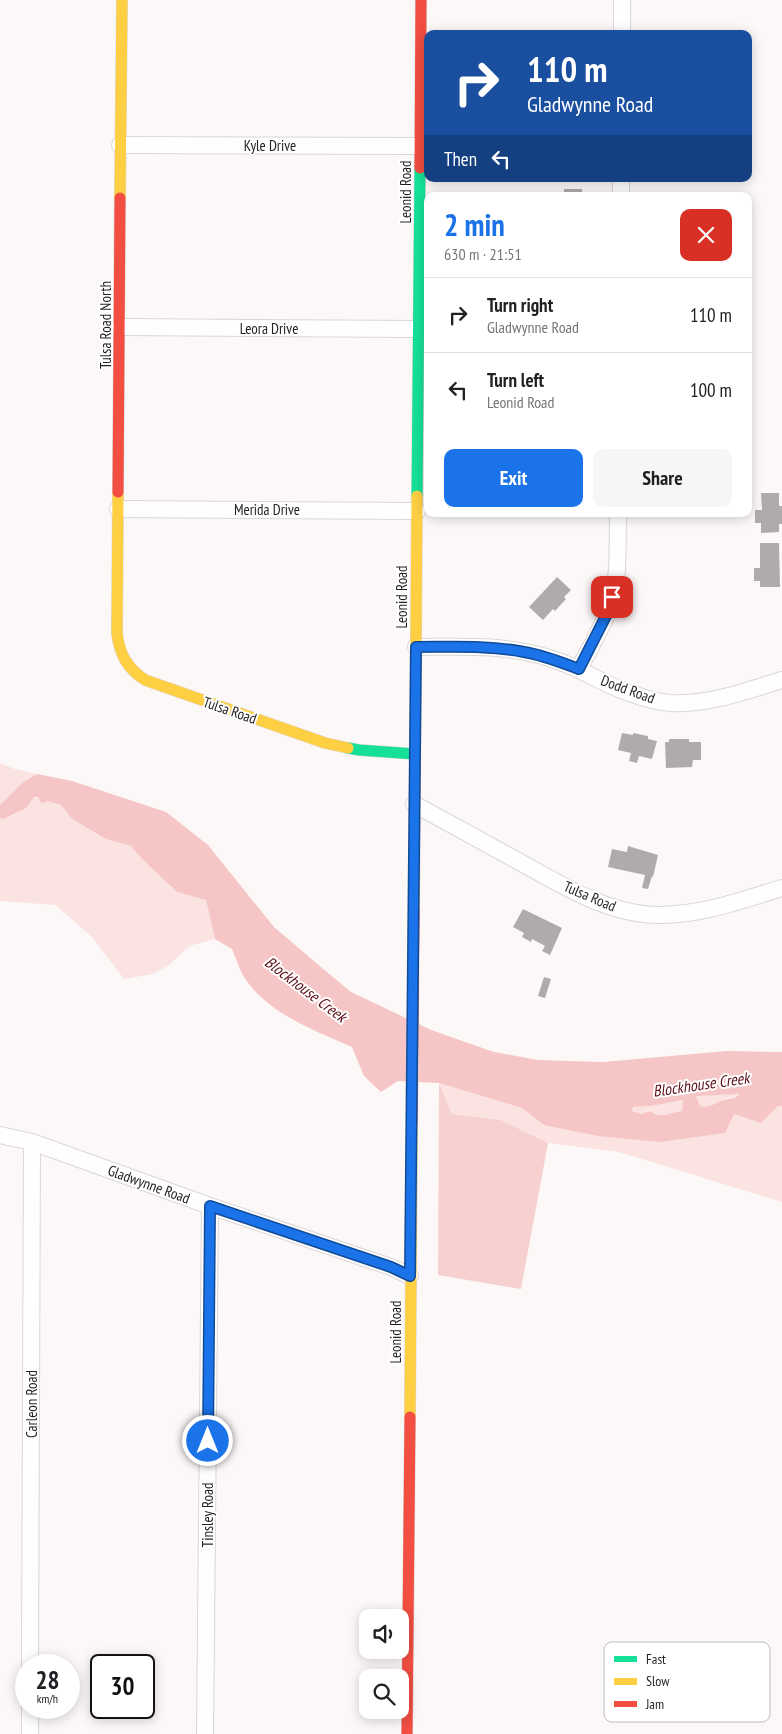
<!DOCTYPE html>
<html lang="en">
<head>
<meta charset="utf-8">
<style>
	:root { --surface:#fff; --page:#f6f6f6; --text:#202124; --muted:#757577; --line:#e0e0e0; --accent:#1a73e8 }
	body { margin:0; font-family:"PT Sans Narrow",sans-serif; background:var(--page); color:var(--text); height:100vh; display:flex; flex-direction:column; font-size:19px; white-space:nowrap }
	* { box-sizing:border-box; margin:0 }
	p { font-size:16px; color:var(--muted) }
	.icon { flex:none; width:28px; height:28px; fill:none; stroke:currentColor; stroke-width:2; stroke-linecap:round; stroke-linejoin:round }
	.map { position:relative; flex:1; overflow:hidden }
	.panel { position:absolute; left:424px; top:192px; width:328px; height:325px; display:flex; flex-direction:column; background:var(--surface); border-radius:10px; box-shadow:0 2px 12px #0003 }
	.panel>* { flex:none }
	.top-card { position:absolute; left:424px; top:30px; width:328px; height:152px; border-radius:10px; box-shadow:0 2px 12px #0003; background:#1a4fa0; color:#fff; overflow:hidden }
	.fabs { position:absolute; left:359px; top:1609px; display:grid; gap:10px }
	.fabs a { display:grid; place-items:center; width:50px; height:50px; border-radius:10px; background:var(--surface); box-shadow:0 2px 12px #0003; font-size:25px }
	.speed { position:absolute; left:15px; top:1654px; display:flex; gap:10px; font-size:25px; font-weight:700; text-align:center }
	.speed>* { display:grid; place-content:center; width:65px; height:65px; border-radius:50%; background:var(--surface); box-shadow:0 2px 12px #0003; line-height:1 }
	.speed small { font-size:12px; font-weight:400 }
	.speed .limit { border:2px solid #111; border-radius:8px; background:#fff; color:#111 }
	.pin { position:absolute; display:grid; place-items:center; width:42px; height:42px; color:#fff; margin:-21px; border-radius:10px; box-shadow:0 2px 8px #0006 }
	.me { position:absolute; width:55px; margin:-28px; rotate:0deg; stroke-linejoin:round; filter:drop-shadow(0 0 4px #0008) }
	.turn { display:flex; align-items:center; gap:18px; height:105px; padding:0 20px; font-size:22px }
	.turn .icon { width:65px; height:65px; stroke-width:2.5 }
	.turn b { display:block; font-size:35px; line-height:42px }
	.then { display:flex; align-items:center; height:48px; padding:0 20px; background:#0003; gap:10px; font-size:19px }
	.round { display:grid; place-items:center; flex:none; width:52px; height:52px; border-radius:10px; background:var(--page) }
	.headline { display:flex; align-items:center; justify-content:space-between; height:85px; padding:0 20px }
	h1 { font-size:30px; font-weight:800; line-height:38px; color:var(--accent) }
	.primary-button { display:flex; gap:10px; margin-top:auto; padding:10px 20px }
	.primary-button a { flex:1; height:58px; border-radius:10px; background:var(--accent); color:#fff; font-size:20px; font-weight:800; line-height:58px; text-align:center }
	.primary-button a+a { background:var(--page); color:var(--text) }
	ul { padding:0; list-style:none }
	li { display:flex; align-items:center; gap:15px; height:75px; padding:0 20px; border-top:1px solid var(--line) }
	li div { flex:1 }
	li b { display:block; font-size:19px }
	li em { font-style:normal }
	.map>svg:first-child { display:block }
	.green { fill:#fbe3e2 }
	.forest { fill:#f7d0d0 }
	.water { fill:#f5c6c5; fill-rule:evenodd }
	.building { fill:#afabaa }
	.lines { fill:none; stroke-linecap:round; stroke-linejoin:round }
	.street-casing { stroke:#dad6d6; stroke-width:18 }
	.fast-casing { stroke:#dad6d6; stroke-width:12 }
	.slow-casing { stroke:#dad6d6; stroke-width:12 }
	.jam-casing { stroke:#dad6d6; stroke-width:12 }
	.street { stroke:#fffefe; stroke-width:16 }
	.fast { stroke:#16e098; stroke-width:11 }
	.slow { stroke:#ffcf43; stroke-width:11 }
	.jam { stroke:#f24e42; stroke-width:11 }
	.route-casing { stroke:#114b97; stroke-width:12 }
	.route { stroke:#1a73e8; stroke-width:9 }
	.labels { text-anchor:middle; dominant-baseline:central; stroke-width:4; stroke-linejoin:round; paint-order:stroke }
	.street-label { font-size:15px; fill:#221f1f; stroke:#fff }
	.water-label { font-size:16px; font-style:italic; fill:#5b1018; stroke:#fff }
	.key { fill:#fff; stroke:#bdbcbc; stroke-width:1 }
	.key-label { font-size:14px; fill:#221f1f }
</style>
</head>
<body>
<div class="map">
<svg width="782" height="1734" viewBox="0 0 782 1734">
	<rect width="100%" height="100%" fill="#fdf8f8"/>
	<path class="green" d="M 0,763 L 15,769 L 37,774 L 22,783 L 0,805 Z
		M 34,797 L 61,805 L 72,819 L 106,839 L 131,846 L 143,860 L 177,892 L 206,900 L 215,939 L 189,946 L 169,965 L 153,974 L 124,979 L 92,937 L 55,905 L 0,901 L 0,818 C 13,820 27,806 34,797 Z
		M 439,1083 L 522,1108 L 544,1125 L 734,1114 L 761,1123 L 778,1106 L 782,1106 L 782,1202 L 619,1152 L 548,1143 L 501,1120 L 452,1114 Z
		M 741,1093 C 735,1098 732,1097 725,1099 C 715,1102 710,1109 700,1106 L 695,1096 Z
		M 683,1100 L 682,1111 C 664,1113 666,1119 648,1110 L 642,1114 L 632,1111 L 632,1107 L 651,1106 Z"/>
	<path class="forest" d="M 439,1083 L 452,1114 L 501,1120 L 548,1143 L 521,1289 L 438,1275 Z"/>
	<path class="water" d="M 37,774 L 72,781 L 166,812 L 208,845 L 274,927 L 322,968 L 351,992 L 431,1030 L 494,1052 L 538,1060 L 603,1062 L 727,1051 L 782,1052 L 782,1106 L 778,1106 L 761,1123 L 734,1114 L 725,1133 L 659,1142 L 598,1136 L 544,1125 L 522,1108 L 439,1083 L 398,1081 L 381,1092 L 364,1076 L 352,1047 C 314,1030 268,1014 244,977 C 239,969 236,958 232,949 L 215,939 L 206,900 L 177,892 L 143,860 L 131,846 L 106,839 L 72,819 L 61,805 L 47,801 L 44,803 L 40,802 L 38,797 L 34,797 L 26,808 L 4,819 L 0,818 L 0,805 L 22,783 ZM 740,1094 C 734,1099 731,1098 724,1100 C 715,1102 710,1109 700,1106 L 696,1096 ZM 683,1100 L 682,1111 C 675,1111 667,1116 661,1115 C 652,1115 653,1107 642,1114 L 632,1111 L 633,1107 L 651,1106 Z"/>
	<path class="building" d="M 564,189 L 582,189 L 582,196 L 564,196 Z
		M 761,493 L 779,493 L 779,506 L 782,506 L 782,524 L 779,524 L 779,532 L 761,533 L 761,523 L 755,523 L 755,510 L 762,510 Z
		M 760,543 L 779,543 L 780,587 L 760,587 L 760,581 L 754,581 L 754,568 L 760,568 Z
		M 557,577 L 571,590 L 564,597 L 566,599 L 555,611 L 553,609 L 543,620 L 529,607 Z
		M 622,733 L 633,735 L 633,733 L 648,736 L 648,739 L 657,741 L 652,759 L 639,756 L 637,763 L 629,761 L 631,753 L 618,750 Z
		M 669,739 L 689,739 L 689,742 L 701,742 L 701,760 L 693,760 L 692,767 L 666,768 L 665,742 L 669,742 Z
		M 628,846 L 658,855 L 653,877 L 652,876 L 648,889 L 642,888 L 645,875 L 608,867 L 612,849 L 627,852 Z
		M 523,909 L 562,928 L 550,955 L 542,951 L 545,946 L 532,939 L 531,942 L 522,937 L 524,933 L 513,927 Z
		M 544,977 L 551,979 L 545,998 L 538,996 Z"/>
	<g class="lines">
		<defs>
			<path id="street" d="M 622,34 L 622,0
				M 120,145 L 420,146
				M 621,196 L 621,179
				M 120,327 L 419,329
				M 118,509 L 417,511
				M 416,647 C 460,647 507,644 549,658 C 574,665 595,679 619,689 C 635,695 653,702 670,703 C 709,705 745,691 782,680
				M 579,669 C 588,651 604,625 610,606 C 620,576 617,545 618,514
				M 414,804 C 449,823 484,842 518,861 C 562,885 608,915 659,915 C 702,915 742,900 782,888
				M 0,1135 L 32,1142 L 210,1206 L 391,1267 L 410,1276
				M 30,1665 L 32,1142
				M 30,1734 L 30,1708
				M 205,1734 L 210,1206"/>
			<path id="fast" d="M 417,496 L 420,168
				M 348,748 L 359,750 L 415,754"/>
			<path id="slow" d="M 120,198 L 122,0
				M 118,492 L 117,634 C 120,655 127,668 145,680 L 325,743 L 348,748
				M 414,910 L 417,496
				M 410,1417 L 412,1123"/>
			<path id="jam" d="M 420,168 L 421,0
				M 118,492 L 120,198
				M 412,1123 L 414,910
				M 407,1734 L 410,1417"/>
		</defs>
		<use href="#street" class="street-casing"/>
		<use href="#fast" class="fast-casing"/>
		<use href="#slow" class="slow-casing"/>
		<use href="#jam" class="jam-casing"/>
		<use href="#street" class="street"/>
		<use href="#fast" class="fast"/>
		<use href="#slow" class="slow"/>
		<use href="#jam" class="jam"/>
	</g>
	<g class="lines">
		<defs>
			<path id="route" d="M 208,1441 L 210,1206 L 391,1267 L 410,1276 L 416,647 C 452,647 489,645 524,652 C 543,655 560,662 579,669 L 610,608 L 612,597"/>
		</defs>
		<use href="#route" class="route-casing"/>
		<use href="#route" class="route"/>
	</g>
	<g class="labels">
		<g class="street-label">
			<text x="270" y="145">Kyle Drive</text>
			<text transform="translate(405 192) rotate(-90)">Leonid Road</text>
			<text transform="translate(105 325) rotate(-90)">Tulsa Road North</text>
			<text x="269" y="328">Leora Drive</text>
			<text x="267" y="509">Merida Drive</text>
			<text transform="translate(401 597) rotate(-90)">Leonid Road</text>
			<text transform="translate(628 689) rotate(20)">Dodd Road</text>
			<text transform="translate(230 710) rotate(19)">Tulsa Road</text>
			<text transform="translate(590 896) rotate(23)">Tulsa Road</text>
			<text transform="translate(149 1184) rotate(20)">Gladwynne Road</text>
			<text transform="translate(395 1332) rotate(-90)">Leonid Road</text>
			<text transform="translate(31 1404) rotate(-90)">Carleon Road</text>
			<text transform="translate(207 1515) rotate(-90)">Tinsley Road</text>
		</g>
		<g class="water-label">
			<text transform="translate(306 989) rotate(37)">Blockhouse Creek</text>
			<text transform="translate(701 1084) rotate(-8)">Blockhouse Creek</text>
		</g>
	</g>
	<rect x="604" y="1642" width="166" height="80" rx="8" class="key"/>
	<rect x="614" y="1656" width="23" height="6" fill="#16e098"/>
	<rect x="614" y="1678" width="23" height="7" fill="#ffcf43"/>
	<rect x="614" y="1701" width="23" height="6" fill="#f24e42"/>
	<g class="key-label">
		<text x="646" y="1664">Fast</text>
		<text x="646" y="1686">Slow</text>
		<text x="646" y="1709">Jam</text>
	</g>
</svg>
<div class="fabs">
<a><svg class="icon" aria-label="sound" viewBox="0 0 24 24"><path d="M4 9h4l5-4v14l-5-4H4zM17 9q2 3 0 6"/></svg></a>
<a><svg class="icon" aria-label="search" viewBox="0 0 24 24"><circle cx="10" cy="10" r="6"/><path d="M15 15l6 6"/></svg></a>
</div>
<div class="speed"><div>28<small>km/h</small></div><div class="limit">30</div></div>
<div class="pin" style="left:612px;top:597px;background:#d93025"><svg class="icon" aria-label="arrive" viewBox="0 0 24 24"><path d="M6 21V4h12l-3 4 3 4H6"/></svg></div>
<svg class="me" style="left:208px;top:1441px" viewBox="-20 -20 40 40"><circle r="17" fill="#1a73e8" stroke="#fff" stroke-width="3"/><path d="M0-11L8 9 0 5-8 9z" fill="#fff"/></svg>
<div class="top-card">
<div class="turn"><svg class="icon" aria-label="right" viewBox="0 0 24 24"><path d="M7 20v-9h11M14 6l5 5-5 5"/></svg><div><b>110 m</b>Gladwynne Road</div></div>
<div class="then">Then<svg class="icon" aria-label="left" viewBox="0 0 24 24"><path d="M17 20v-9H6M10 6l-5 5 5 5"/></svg></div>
</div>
<section class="panel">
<div class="headline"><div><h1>2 min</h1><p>630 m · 21:51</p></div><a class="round" style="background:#d93025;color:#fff"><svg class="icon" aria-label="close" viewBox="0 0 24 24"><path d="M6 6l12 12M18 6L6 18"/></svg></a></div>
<ul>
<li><svg class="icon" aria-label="right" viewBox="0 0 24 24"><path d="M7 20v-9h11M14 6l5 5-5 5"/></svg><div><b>Turn right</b><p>Gladwynne Road</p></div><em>110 m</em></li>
<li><svg class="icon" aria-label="left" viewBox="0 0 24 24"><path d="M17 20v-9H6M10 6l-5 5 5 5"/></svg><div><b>Turn left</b><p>Leonid Road</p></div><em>100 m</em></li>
</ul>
<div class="primary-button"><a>Exit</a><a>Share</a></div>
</section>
</div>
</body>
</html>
